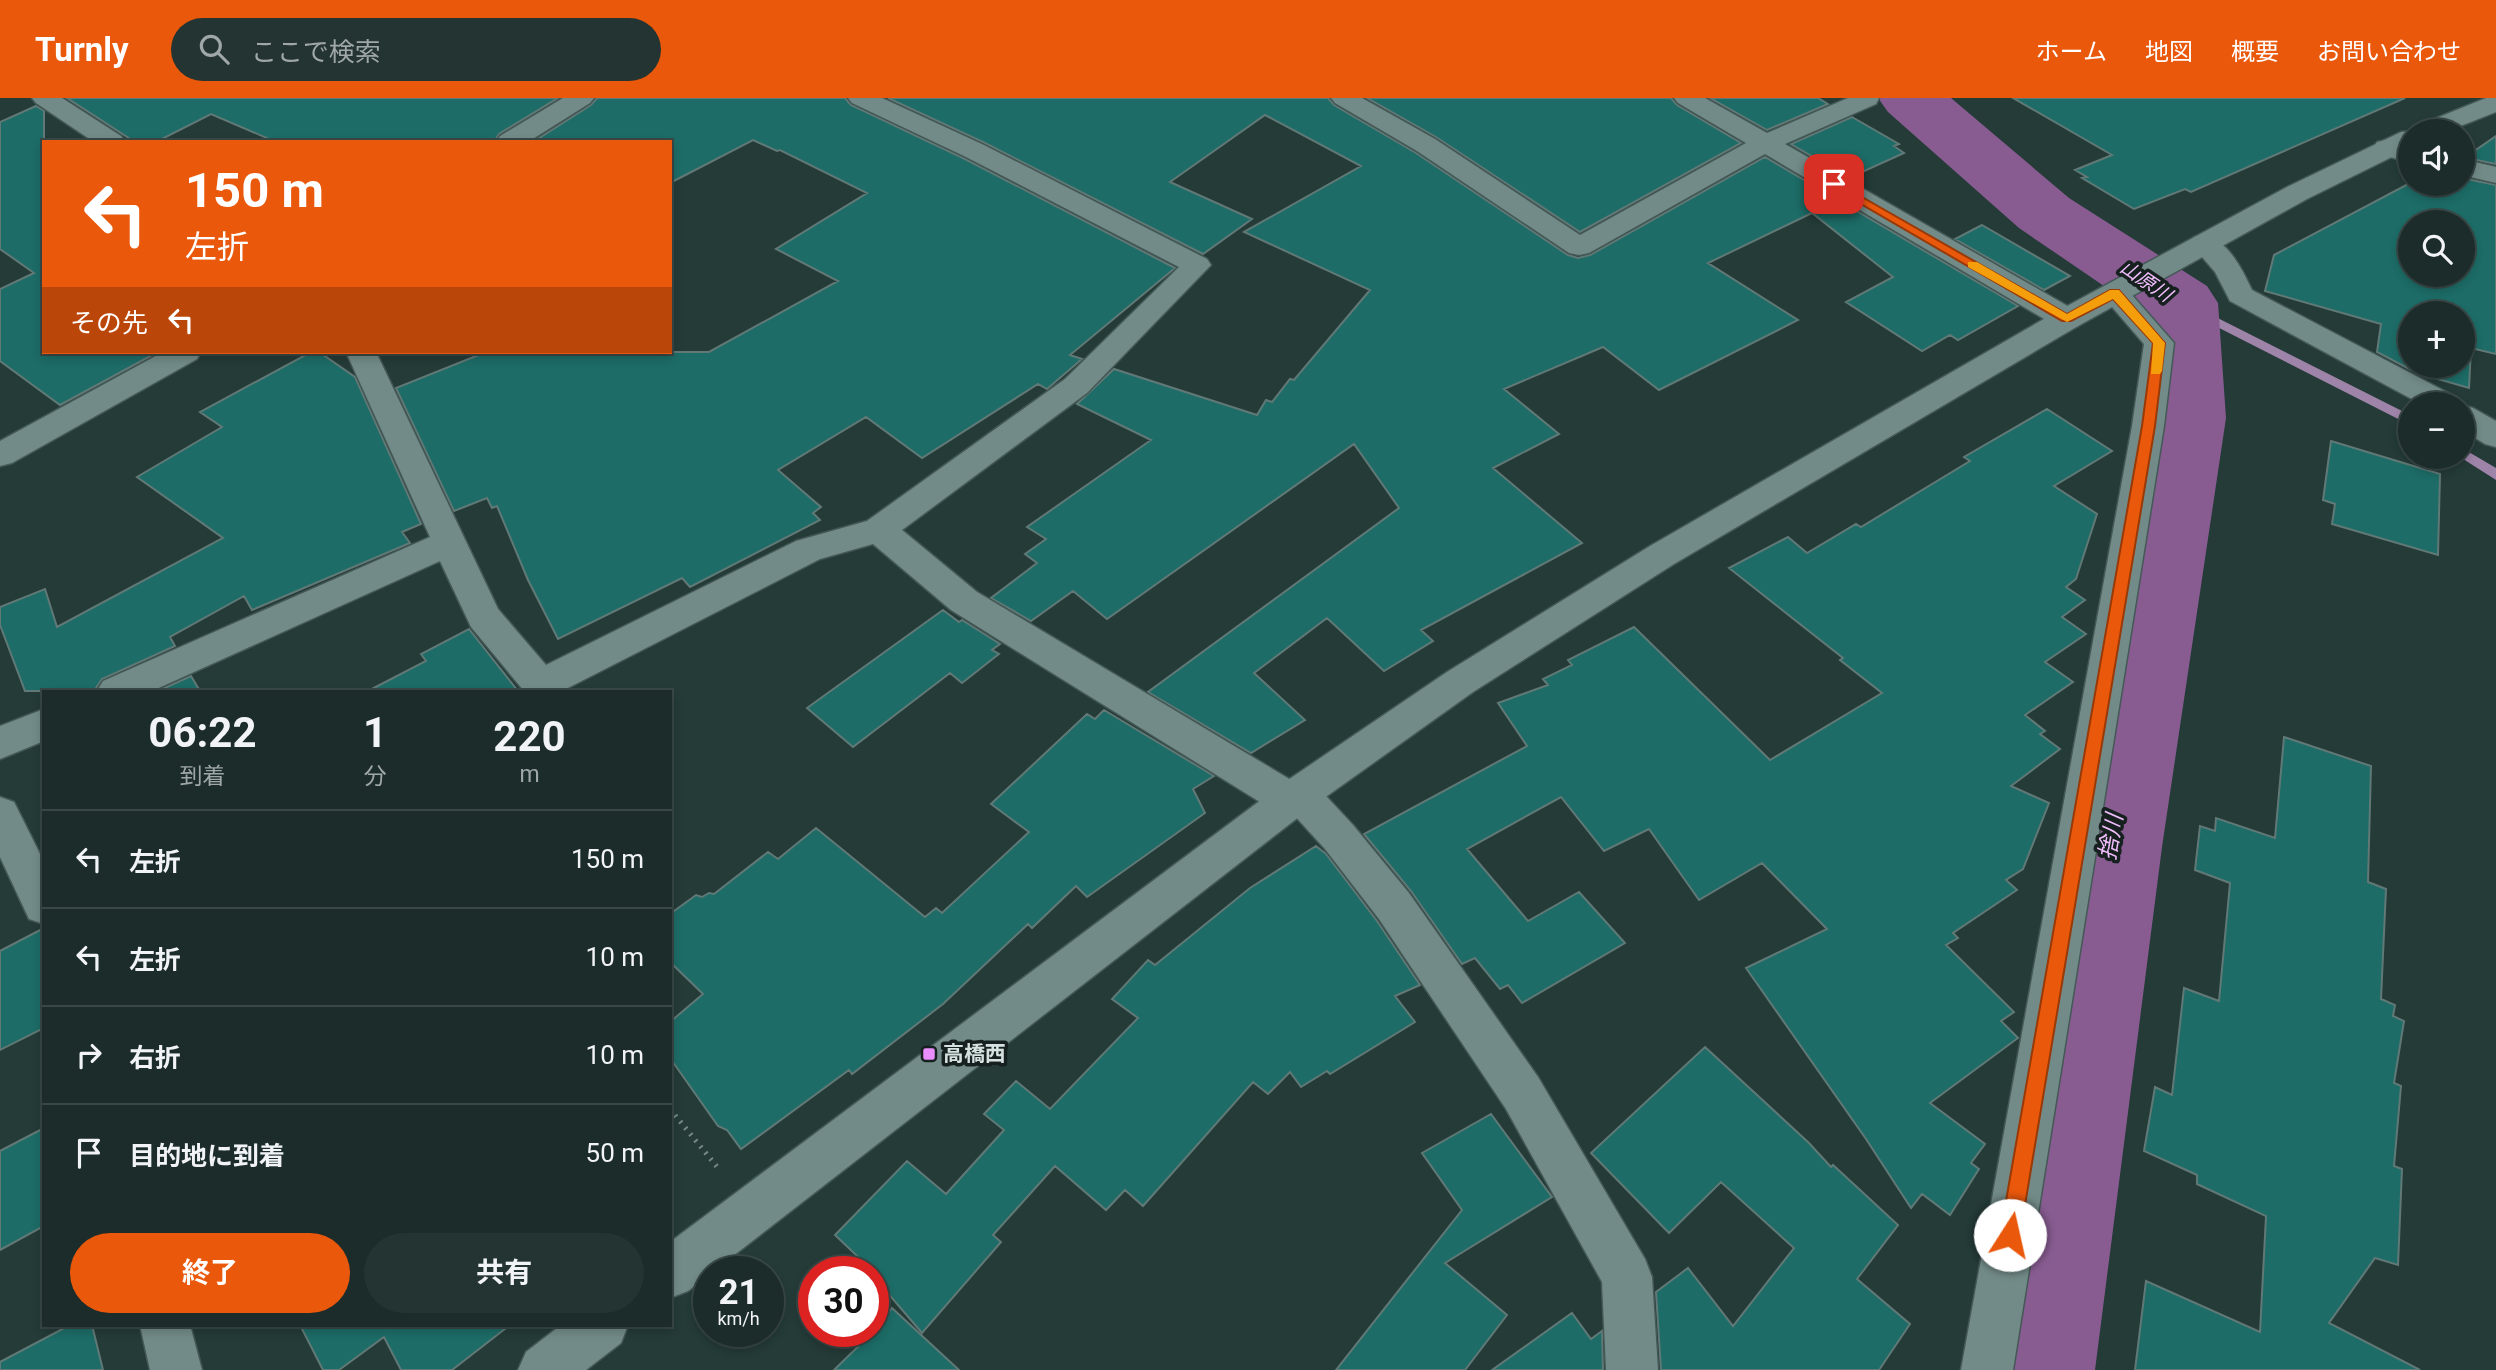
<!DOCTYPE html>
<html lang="ja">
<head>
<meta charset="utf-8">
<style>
	:root { --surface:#1b2c2a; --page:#243432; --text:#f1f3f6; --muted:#a0a7a8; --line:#394847; --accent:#ea580c }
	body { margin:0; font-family:Roboto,"Noto Sans JP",sans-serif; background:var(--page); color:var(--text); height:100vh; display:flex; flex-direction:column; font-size:26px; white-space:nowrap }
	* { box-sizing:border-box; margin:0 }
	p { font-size:23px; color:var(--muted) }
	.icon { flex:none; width:38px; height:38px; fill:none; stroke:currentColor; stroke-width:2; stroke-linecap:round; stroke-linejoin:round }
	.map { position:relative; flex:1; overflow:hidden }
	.sheet { position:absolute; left:42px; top:592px; width:630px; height:637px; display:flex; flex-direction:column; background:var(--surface); border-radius:0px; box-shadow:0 4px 10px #0003,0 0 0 2px var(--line) }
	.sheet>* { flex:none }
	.top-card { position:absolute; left:42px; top:42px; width:630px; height:214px; border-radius:0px; box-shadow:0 4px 10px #0003,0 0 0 2px var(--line); background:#ea580c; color:#fff; overflow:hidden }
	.buttons { position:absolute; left:2398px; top:21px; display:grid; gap:14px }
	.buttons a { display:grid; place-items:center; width:77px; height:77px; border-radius:50%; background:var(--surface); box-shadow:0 4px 10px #0003,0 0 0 2px var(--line); font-size:35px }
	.speed { position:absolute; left:693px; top:1158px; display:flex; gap:14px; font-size:35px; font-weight:700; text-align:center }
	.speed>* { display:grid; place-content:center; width:91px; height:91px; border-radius:50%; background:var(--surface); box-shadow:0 4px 10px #0003,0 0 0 2px var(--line); line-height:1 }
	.speed small { font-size:18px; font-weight:400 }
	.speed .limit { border:10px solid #d22; background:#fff; color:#111 }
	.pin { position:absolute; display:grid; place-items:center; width:60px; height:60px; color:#fff; margin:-30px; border-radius:14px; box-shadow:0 4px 10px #0006 }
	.me { position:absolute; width:77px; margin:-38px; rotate:10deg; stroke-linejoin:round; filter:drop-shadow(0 0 5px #0008) }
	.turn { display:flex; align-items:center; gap:24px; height:147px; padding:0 28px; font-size:32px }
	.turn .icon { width:91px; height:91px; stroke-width:2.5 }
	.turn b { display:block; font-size:49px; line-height:60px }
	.then { display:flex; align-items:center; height:66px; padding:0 28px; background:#0003; gap:14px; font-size:26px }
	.eta { display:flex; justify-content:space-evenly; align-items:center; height:119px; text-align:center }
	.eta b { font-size:42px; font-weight:700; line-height:49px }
	.button { display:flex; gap:14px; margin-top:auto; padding:14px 28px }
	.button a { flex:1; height:80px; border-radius:42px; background:var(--accent); color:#fff; font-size:28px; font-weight:700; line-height:80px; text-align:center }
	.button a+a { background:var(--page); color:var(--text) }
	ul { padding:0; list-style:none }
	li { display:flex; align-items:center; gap:21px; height:98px; padding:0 28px; border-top:2px solid var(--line) }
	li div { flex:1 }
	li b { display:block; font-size:26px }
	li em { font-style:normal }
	header { display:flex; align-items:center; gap:42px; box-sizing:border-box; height:98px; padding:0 35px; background:var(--accent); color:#fff }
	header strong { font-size:33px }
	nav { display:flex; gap:38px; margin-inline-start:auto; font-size:24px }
	.search { width:490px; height:63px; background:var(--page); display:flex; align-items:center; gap:18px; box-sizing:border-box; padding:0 24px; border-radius:38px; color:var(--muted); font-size:26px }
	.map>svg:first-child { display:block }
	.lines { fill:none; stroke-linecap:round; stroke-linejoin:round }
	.stream { fill:#9f84a9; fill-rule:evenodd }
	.river { fill:#885c91; fill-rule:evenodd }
	.building { fill:#1d6c67; stroke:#617976; stroke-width:2; fill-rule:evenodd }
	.minor-casing { stroke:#445856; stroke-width:3 }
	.tertiary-casing { stroke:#445856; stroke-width:3 }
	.path { stroke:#768885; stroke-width:5; stroke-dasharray:2 6; stroke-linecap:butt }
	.minor { fill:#728b88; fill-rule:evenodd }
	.tertiary { fill:#728b88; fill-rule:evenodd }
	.route { fill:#ea580c; stroke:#983908; stroke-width:2 }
	.slow { fill:#f59e0b }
	.poi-dot { fill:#ea8dfd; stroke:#16201e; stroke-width:2.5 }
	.labels { text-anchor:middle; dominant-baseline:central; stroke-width:7; stroke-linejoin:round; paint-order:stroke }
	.far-water-label { font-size:19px; font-style:italic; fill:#efbdfa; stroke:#16201e }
	.poi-label { font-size:21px; font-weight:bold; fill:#d5e2e0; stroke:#16201e; text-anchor:start }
	.water-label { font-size:23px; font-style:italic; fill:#efbdfa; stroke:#16201e }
</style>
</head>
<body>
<header>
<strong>Turnly</strong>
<div class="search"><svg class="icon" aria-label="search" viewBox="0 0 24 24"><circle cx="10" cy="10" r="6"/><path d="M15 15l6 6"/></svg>ここで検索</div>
<nav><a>ホーム</a><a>地図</a><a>概要</a><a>お問い合わせ</a></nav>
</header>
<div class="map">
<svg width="2496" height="1272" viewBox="0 0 2496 1272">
	<rect width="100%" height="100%" fill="#243b38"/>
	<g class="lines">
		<path class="stream" d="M 2180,201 L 2410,317 L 2410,327 L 2176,208 L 2174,205 Z
			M 2462,350 L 2496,370 L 2496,382 L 2460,359 L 2462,359 Z"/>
		<path class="river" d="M 1878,0 L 1951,0 L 2069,100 L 2207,188 L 2218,205 L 2226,320 L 2162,749 L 2095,1272 L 1961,1272 L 2056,749 L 2144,320 L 2142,214 L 2019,130 L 1888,14 Z"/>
	</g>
	<path class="building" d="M 67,0 L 558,0 L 499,36 L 494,44 L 276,44 L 211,16 L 156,44 L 135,44 Z
		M 597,0 L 845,0 L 851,7 L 965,61 L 1175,170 L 1070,257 L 1082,261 L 1047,291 L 1038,286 L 922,360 L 866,319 L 778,372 L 821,409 L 813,415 L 820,422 L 690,489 L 682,480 L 558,541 L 528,482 L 497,408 L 492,410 L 487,400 L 454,413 L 396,290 L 486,254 L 709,254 L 838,183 L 776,151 L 867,95 L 780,52 L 777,53 L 753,42 L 670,85 L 670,44 L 533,44 L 591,7 Z
		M 888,0 L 1328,0 L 1334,7 L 1416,55 L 1568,157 L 1578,160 L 1590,157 L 1765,59 L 2018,208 L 1958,242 L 1950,237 L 1922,253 L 1846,204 L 1893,179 L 1812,115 L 1708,165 L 1798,222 L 1659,292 L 1603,249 L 1504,291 L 1559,336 L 1493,370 L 1582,445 L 1421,532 L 1433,543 L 1384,573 L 1327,520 L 1254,575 L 1305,622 L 1251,655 L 1148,594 L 1399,410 L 1354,346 L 1107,521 L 1073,493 L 1031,523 L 991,500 L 1037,465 L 1025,456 L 1046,441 L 1027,429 L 1151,342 L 1077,306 L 1114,271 L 1257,317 L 1266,302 L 1272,304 L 1290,281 L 1294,282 L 1370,192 L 1244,134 L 1361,68 L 1265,17 L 1170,84 L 1252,121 L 1203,156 L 985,45 Z
		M 1367,0 L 1671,0 L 1677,7 L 1741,45 L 1580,134 L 1436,39 Z
		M 1710,0 L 1818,0 L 1828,6 L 1767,32 Z
		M 2013,0 L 2405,0 L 2191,94 L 2185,91 L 2134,111 L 2082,80 L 2087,79 L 2075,72 L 2112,57 Z
		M 36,8 L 44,13 L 44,254 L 158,254 L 60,307 L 0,263 L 0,191 L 34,175 L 0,151 L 0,24 Z
		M 1852,19 L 1899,46 L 1894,48 L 1904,55 L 1849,80 L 1791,46 Z
		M 2496,38 L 2496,66 L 2462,59 L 2467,58 Z
		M 2462,80 L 2496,87 L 2496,256 L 2471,250 L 2469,290 L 2417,275 L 2377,254 L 2381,226 L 2265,193 L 2274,157 L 2410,85 L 2462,86 ZM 2410,124 L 2462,124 L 2462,177 L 2410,177 ZM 2410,215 L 2462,215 L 2462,268 L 2410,268 Z
		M 1982,127 L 2070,178 L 2044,192 L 1955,141 Z
		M 311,254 L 319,254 L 355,279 L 421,426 L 402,434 L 410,445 L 252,512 L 244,498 L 170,539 L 175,548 L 102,581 L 94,593 L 25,593 L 0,527 L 0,509 L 45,491 L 57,529 L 223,440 L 137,379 L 222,329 L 200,314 Z
		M 2047,311 L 2112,353 L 2054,388 L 2097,416 L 2076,481 L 2066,489 L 2085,502 L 2062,519 L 2086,536 L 2045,564 L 2073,584 L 2025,617 L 2045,633 L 2040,636 L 2060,651 L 2011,688 L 2049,705 L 2023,771 L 2006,782 L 2017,792 L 1953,835 L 1958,840 L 1946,847 L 2014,914 L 2001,923 L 2018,940 L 1930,1005 L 1985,1046 L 1971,1065 L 1979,1071 L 1950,1117 L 1922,1096 L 1911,1110 L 1866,1041 L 1746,870 L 1827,831 L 1762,765 L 1699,802 L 1649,731 L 1604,753 L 1561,699 L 1467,751 L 1528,823 L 1579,794 L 1625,845 L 1522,905 L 1508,887 L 1500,891 L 1475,860 L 1462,866 L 1411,793 L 1364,736 L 1527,648 L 1498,605 L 1548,587 L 1543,581 L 1572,567 L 1568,562 L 1634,529 L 1770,662 L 1882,595 L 1840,562 L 1843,560 L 1729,470 L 1788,439 L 1807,455 L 1856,426 L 1861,429 L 1970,363 L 1964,359 Z
		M 2331,343 L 2440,376 L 2438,457 L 2332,426 L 2335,406 L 2323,402 Z
		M 943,512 L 959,524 L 962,522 L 1000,546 L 992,552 L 999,556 L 962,585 L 950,575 L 853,649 L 807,610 Z
		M 469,531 L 518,593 L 368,593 L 426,563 L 421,556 Z
		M 191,578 L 200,593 L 158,593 Z
		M 1104,612 L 1214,678 L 1193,691 L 1205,715 L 1087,799 L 1076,788 L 1032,830 L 1028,826 L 943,906 L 852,976 L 849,972 L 741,1051 L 727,1032 L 718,1028 L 670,960 L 670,924 L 703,896 L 670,864 L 670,816 L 696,797 L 702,799 L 709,795 L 714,796 L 768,754 L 778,761 L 816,730 L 925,819 L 936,810 L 942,815 L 1029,734 L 991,706 L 1087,616 L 1095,621 Z
		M 2284,639 L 2371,668 L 2368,784 L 2386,791 L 2381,901 L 2395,907 L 2393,918 L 2404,923 L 2394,985 L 2401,988 L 2394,1068 L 2402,1071 L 2398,1167 L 2375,1160 L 2329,1225 L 2420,1272 L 2135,1272 L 2146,1183 L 2260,1234 L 2266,1118 L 2197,1086 L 2197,1077 L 2144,1053 L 2155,989 L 2172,997 L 2184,890 L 2219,903 L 2230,785 L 2195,772 L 2200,728 L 2215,733 L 2216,720 L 2275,740 Z
		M 1316,748 L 1326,756 L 1377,823 L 1420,887 L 1395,898 L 1415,924 L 1330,976 L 1327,973 L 1301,989 L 1290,974 L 1268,996 L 1253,984 L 1143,1108 L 1125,1092 L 1106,1112 L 1055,1068 L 993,1137 L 1001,1144 L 922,1235 L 873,1178 L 876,1176 L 835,1137 L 907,1063 L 946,1096 L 1004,1032 L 984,1016 L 1016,983 L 1050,1011 L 1138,920 L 1112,901 L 1148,862 L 1155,867 L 1250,790 Z
		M 44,830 L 44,930 L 0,952 L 0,853 Z
		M 1705,949 L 1809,1045 L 1831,1069 L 1833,1067 L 1898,1127 L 1857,1181 L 1910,1226 L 1879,1272 L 1661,1272 L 1656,1194 L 1688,1170 L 1733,1228 L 1794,1150 L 1721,1084 L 1669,1135 L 1591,1055 Z
		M 1491,1016 L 1552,1099 L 1445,1165 L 1507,1217 L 1465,1272 L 1336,1272 L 1462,1112 L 1422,1055 Z
		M 44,1030 L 44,1128 L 0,1152 L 0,1053 Z
		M 892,1210 L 959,1272 L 834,1272 L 873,1234 Z
		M 1572,1215 L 1591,1241 L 1602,1233 L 1603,1272 L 1492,1272 Z
		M 70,1227 L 92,1227 L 103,1272 L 0,1272 L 0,1264 Z
		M 300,1227 L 510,1227 L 452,1272 L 401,1272 L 384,1239 L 339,1272 L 323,1272 Z"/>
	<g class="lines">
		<defs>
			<path id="minor" d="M 32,0 L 62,0 L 121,38 L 125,44 L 94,44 L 36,5 Z
				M 563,0 L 594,0 L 590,5 L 528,44 L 496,44 L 500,38 Z
				M 848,0 L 882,0 L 984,47 L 1207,161 L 1211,167 L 1087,295 L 902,432 L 977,494 L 1291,682 L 1299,680 L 1313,684 L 1353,727 L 1409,795 L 1538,979 L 1645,1161 L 1652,1179 L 1658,1272 L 1606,1272 L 1602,1184 L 1506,1011 L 1379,821 L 1325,751 L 1294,717 L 1276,714 L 951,512 L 873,446 L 820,461 L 562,593 L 524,593 L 471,529 L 440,463 L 152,593 L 97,593 L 103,583 L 430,439 L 346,254 L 376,254 L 498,511 L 546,567 L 796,443 L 867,423 L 1065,281 L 1179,169 L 966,59 L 852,5 Z
				M 1331,0 L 1362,0 L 1435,41 L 1580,137 L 1746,45 L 1678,5 L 1674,0 L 1705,0 L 1767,35 L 1848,0 L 1879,0 L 1876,6 L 1785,46 L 2078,214 L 2082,221 L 2078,228 L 2067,230 L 2056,228 L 1765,56 L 1589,155 L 1579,157 L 1569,155 L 1417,53 L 1335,5 Z
				M 2386,42 L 2410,48 L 2410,64 L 2377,56 L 2373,50 L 2377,44 Z
				M 2462,61 L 2496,69 L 2496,85 L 2462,77 Z
				M 2204,137 C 2228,142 2242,171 2252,192 L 2456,299 L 2461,306 L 2421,306 L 2230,203 L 2215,174 L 2190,145 L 2194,139 Z
				M 2115,186 L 2125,189 L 2174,245 L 2164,328 L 2013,1272 L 1961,1272 L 2132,328 L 2144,246 L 2100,195 L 2105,189 Z
				M 163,254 L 201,254 L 197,261 L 12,365 L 0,368 L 0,343 Z
				M 2462,307 L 2473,310 L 2496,323 L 2496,349 L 2485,346 L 2462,332 Z
				M 44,611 L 44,643 L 0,661 L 0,628 Z
				M 0,699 L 14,704 L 44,764 L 44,826 L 29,821 L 0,759 Z
				M 140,1227 L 190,1227 L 202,1272 L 150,1272 Z"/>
			<path id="tertiary" d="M 2486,0 L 2496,0 L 2496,14 L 2448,33 L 2410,33 L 2410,50 L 2307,101 L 2078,228 L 1674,466 L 1473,594 L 1313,708 L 688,1193 L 670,1200 L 670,1144 L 1285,684 L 1447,574 L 1650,448 L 2056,214 L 2287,89 L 2401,34 L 2413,33 L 2417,28 Z
				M 561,1227 L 628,1227 L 621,1245 L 586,1272 L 518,1272 L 526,1254 Z"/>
		</defs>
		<use href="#minor" class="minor-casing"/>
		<use href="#tertiary" class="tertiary-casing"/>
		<path class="path" d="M 670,1011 L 718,1070"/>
		<use href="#minor" class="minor"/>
		<use href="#tertiary" class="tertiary"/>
	</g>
	<path class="route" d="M 1834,83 L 2067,216 L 2110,192 L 2119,192 L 2165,245 L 2155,328 L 2020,1137 L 2017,1144 L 2010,1147 L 2003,1144 L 2000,1137 L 2142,328 L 2153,245 L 2113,201 L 2071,223 L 2062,223 L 1830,88 L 1829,86 Z"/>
	<path class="slow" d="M 1968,164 L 1977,164 L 2067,216 L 2110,192 L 2119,192 L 2165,245 L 2162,273 L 2160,276 L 2151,276 L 2153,245 L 2113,201 L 2067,224 L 1968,169 Z"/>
	<rect class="poi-dot" x="922" y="949" width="14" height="14" rx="3.5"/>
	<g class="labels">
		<g class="far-water-label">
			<text transform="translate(2146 183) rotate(34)">山原川</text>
		</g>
		<g class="poi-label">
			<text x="943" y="956">高橋西</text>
		</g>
		<g class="water-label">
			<text transform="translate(2111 739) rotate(-80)">捨川</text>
		</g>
	</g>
</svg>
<div class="buttons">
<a><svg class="icon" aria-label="sound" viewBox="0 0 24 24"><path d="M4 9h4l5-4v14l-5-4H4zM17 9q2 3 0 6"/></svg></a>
<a><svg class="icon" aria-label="search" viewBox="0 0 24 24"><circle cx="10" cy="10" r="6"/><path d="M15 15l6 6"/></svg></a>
<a>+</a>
<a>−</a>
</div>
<div class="speed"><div>21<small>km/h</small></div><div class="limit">30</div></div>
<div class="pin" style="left:1834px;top:86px;background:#d93025"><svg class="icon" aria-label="arrive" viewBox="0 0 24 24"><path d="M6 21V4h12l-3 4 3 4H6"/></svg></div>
<svg class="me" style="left:2010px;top:1137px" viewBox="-20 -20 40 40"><circle r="19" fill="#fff"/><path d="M0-13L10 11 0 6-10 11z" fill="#ea580c"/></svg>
<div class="top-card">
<div class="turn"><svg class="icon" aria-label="left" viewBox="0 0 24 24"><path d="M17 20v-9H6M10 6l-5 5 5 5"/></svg><div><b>150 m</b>左折</div></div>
<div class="then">その先<svg class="icon" aria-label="left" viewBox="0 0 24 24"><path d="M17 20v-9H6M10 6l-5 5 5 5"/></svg></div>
</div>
<section class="sheet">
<div class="eta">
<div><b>06:22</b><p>到着</p></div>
<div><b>1</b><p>分</p></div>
<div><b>220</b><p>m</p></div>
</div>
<ul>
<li><svg class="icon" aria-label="left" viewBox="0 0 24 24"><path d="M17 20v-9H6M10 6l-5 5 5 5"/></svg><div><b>左折</b></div><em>150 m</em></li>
<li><svg class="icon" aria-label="left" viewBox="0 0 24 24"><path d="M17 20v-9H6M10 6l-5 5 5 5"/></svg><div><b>左折</b></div><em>10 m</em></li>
<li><svg class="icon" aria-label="right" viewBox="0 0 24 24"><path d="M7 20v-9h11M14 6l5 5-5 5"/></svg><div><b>右折</b></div><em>10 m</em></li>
<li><svg class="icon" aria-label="arrive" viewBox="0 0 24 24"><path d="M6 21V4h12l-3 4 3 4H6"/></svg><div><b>目的地に到着</b></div><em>50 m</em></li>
</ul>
<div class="button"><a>終了</a><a>共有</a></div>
</section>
</div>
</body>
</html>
